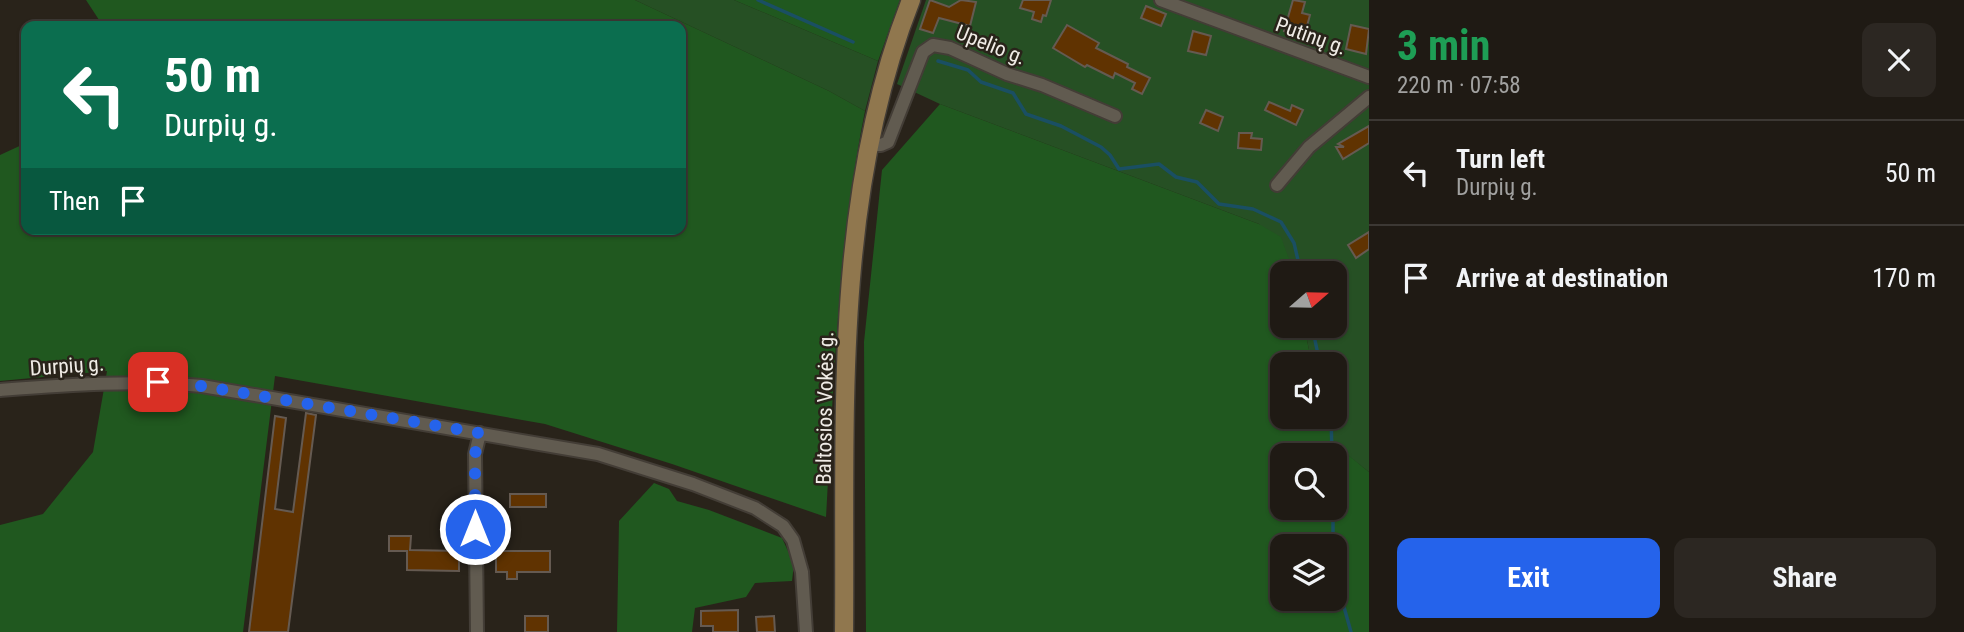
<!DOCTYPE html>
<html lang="en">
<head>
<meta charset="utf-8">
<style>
	:root { --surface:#1f1a14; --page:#2c2722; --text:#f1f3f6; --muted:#a1a1a0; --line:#3c3834; --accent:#2563eb }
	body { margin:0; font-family:"Roboto Condensed",sans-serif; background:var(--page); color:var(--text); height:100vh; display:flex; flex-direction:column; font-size:26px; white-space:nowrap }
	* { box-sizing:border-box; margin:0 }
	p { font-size:23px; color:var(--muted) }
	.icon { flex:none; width:38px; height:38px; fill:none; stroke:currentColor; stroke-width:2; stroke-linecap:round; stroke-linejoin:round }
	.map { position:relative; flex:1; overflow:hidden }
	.details { display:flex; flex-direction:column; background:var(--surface); width:595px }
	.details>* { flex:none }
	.hud { position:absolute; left:21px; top:21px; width:665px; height:214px; border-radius:14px; box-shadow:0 2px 5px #0004,0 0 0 2px var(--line); background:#0b6e4f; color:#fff; overflow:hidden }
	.needle { width:46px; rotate:70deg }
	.fabs { position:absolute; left:1270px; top:261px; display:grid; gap:14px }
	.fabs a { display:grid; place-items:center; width:77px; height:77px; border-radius:14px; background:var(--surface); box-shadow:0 2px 5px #0004,0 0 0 2px var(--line); font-size:35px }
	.pin { position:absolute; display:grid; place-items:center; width:60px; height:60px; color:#fff; margin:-30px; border-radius:14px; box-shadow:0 4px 10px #0006 }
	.me { position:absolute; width:77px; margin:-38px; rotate:0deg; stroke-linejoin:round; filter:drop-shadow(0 0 5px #0008) }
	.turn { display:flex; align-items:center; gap:24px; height:147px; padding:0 28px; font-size:32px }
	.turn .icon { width:91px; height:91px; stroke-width:2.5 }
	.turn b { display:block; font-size:49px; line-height:60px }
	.then { display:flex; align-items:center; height:66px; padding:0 28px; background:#0003; gap:14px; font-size:26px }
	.round { display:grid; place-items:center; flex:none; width:74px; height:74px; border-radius:14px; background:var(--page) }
	.summary { display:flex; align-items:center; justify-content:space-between; height:119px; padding:0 28px }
	h1 { font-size:42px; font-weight:700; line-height:52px; color:#1e9e55 }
	.cta { display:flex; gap:14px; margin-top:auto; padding:14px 28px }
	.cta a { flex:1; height:80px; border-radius:14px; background:var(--accent); color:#fff; font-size:28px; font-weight:700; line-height:80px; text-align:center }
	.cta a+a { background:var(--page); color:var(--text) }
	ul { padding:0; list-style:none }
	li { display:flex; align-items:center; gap:21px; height:105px; padding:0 28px; border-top:2px solid var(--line) }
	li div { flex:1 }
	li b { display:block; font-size:26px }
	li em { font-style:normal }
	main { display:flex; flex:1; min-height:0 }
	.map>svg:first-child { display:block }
	.green { fill:#265024 }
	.forest { fill:#20581f; fill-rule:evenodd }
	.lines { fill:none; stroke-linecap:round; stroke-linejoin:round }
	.stream { stroke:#1a4f63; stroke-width:3.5 }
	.building { fill:#603301; stroke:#655a51; stroke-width:2 }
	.street-casing { stroke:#433d36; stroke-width:16 }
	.primary-casing { stroke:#433d36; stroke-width:21 }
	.street { stroke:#615b50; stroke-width:12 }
	.primary { stroke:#90774e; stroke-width:18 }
	.route { stroke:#2563eb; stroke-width:12; stroke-dasharray:0 21.6 }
	.labels { text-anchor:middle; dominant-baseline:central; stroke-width:5; stroke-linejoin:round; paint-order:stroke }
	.street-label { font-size:21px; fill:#f0ece6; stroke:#29231a }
</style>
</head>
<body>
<main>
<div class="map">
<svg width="1369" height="632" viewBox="0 0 1369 632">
	<rect width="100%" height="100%" fill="#29231a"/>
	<path class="green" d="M 635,0 L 734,0 L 878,61 L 865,111 L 829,91 Z
		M 926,0 L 1369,0 L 1369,472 L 1336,446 L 1323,417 L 1335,416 L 1335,364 L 1312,364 L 1304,326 L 1335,326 L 1335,273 L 1294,273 L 1292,265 L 1259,224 L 940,104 L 897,84 Z"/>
	<path class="forest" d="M 86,0 L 635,0 L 829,91 L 865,111 C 838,245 834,382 826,517 L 672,464 L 545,424 L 275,376 L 243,632 L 0,632 L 0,525 L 43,514 L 93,452 L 107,371 L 0,381 L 0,155 L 26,143 L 26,229 L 681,229 L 681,26 L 103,26 Z
		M 734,0 L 900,0 L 878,61 Z
		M 940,104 L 1259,224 L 1281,237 L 1294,273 L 1283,273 L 1283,326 L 1304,326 L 1312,364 L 1283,364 L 1283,416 L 1323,417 L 1337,446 L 1369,472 L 1369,632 L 866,632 L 864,342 L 882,170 ZM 1283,455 L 1335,455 L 1335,508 L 1283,508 ZM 1283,546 L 1335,546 L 1335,598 L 1283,598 Z
		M 654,483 L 669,489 L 677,501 L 709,510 L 782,538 L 794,564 L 792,581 L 755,583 L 746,597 L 695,608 L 692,632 L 617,632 L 619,521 Z"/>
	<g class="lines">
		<path class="stream" d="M 758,0 L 853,42
			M 938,61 L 968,70 L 981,82 L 1013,93 L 1026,114 L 1061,126 L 1101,147 L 1110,155 L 1119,169 L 1159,164 L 1176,177 L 1197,182 L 1219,204 L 1253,209 L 1281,222 L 1294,243 L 1301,273
			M 1312,326 L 1320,364
			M 1331,416 L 1332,455
			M 1333,508 L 1333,546
			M 1335,575 L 1351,632"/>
	</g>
	<path class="building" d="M 930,0 L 949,7 L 961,0 L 976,2 L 970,26 L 939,18 L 933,33 L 920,29 Z
		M 1023,0 L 1051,0 L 1046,16 L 1043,15 L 1041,22 L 1032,19 L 1034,12 L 1020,8 Z
		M 1293,0 L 1305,2 L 1302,13 L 1310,15 L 1304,37 L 1284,31 Z
		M 1146,6 L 1166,14 L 1161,26 L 1141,18 Z
		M 1067,25 L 1099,43 L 1096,48 L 1128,64 L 1127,67 L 1150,78 L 1142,94 L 1132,89 L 1135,83 L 1115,73 L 1113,78 L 1087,65 L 1085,67 L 1053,48 Z
		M 1351,25 L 1369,29 L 1366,54 L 1346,49 Z
		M 1193,31 L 1211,36 L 1206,55 L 1188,51 Z
		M 1269,102 L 1290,111 L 1292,105 L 1303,110 L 1296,125 L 1265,110 Z
		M 1206,110 L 1223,117 L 1218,131 L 1200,123 Z
		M 1369,126 L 1369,143 L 1343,159 L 1336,147 L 1344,147 L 1338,144 Z
		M 1239,133 L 1252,133 L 1251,138 L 1262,139 L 1261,150 L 1238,148 Z
		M 1369,232 L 1369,249 L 1356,258 L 1348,245 Z
		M 306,413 L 316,415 L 288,632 L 249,632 L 275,416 L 286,418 L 275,509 L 293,512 Z
		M 510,494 L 546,494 L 546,507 L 510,507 Z
		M 389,536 L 411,536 L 410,550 L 459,551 L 459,571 L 407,570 L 407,551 L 389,551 Z
		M 496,551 L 550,551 L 550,572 L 517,572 L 517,579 L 507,579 L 507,572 L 496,572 Z
		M 738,610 L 738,632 L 713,632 L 713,626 L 701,626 L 701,611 Z
		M 525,616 L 548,616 L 548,632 L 525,632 Z
		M 774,616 L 775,632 L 757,632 L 756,617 Z"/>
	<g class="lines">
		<defs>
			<path id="street" d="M 1161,0 L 1369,77
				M 868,145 L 881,145 L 888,142 L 923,52 L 933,45 L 950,48 L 1007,74 L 1042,85 L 1115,116
				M 1277,185 L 1309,147 L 1369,97
				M 0,390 C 68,385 134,380 202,386 L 598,454 L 693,484 L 755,508 L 783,526 L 793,540 L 802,572 L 806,632
				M 477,632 L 475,454 L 480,433"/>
			<path id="primary" d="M 844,632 C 846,421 832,200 911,0"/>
		</defs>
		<use href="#street" class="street-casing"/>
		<use href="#primary" class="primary-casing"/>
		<use href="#street" class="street"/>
		<use href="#primary" class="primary"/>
	</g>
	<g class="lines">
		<path class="route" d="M 158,382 L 202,386 L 480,433 L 475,454 L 475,529"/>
	</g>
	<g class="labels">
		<g class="street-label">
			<text transform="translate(1311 36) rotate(20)">Putinų g.</text>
			<text transform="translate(991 45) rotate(22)">Upelio g.</text>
			<text transform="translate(67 366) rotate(-4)">Durpių g.</text>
			<text transform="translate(825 408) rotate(-89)">Baltosios Vokės g.</text>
		</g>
	</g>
</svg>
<div class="fabs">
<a><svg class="needle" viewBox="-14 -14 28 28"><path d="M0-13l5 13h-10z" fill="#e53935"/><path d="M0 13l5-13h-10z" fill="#a1a1a0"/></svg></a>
<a><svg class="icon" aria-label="sound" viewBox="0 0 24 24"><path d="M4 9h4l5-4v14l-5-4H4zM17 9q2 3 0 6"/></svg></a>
<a><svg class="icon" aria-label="search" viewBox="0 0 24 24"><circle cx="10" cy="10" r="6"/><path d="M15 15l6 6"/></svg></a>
<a><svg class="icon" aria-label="layers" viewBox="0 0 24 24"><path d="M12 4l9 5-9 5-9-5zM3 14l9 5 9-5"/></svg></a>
</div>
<div class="pin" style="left:158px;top:382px;background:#d93025"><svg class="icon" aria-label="arrive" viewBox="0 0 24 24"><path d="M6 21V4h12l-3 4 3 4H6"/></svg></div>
<svg class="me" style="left:475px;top:529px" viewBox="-20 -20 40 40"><circle r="17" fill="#2563eb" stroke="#fff" stroke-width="3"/><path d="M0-11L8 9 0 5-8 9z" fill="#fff"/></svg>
<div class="hud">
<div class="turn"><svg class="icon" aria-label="left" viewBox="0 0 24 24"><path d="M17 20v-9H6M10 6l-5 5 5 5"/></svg><div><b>50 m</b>Durpių g.</div></div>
<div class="then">Then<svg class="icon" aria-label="arrive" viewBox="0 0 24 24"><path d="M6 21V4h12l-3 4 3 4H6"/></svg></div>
</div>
</div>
<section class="details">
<div class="summary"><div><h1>3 min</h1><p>220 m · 07:58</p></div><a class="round"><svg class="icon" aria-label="close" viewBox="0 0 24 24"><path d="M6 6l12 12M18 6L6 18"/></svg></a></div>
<ul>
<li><svg class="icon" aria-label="left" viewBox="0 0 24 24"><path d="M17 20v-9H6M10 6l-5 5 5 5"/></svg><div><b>Turn left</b><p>Durpių g.</p></div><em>50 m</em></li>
<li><svg class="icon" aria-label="arrive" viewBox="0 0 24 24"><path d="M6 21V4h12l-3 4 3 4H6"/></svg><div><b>Arrive at destination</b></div><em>170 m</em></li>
</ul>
<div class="cta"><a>Exit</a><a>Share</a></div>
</section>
</main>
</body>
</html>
